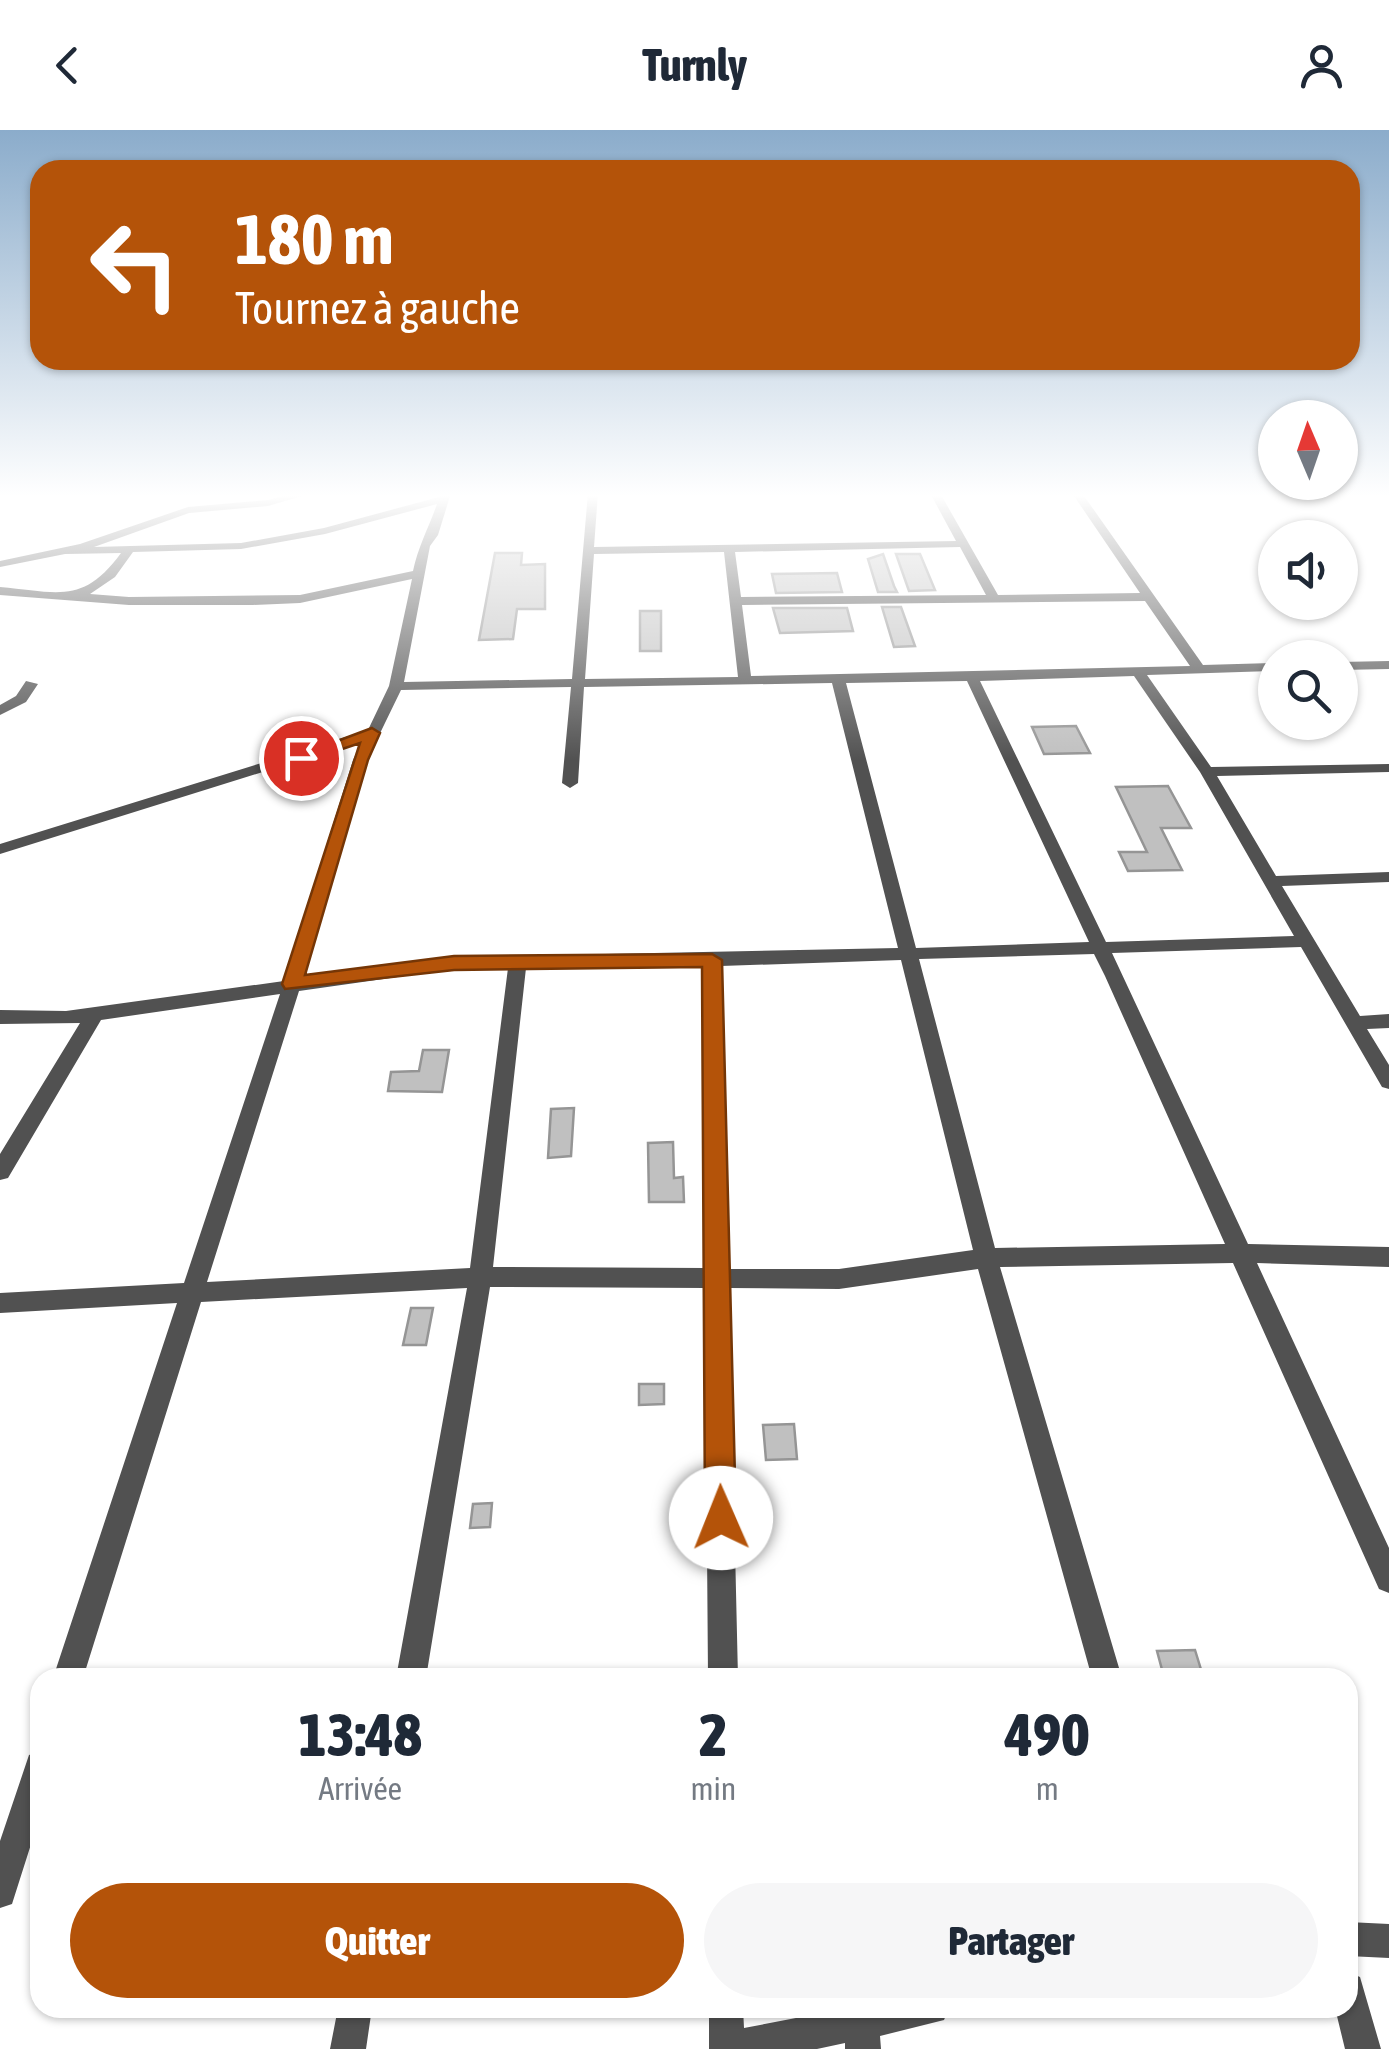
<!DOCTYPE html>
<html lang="fr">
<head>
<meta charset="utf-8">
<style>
	:root { --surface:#fff; --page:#f6f6f7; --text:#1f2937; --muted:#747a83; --accent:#b45309 }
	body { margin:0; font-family:"Asap Condensed",sans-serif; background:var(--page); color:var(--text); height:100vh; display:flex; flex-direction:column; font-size:38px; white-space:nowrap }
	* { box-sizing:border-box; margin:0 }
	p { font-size:32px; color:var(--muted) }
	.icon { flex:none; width:55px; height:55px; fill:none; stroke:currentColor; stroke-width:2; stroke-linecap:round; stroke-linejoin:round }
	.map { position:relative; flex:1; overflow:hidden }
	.drawer { position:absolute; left:30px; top:1538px; width:1328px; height:350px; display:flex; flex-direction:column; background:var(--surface); border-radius:30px; box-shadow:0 2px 8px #0004 }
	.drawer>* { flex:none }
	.guide { position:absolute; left:30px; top:30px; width:1330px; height:210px; border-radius:30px; box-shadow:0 2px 8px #0004; background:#b45309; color:#fff; overflow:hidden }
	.needle { width:65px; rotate:358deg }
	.controls { position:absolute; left:1258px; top:270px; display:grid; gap:20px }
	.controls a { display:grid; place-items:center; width:100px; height:100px; border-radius:50%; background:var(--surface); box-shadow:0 2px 8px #0004; font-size:50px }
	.pin { position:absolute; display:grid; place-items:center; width:85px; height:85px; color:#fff; margin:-42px; border:5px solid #fff; border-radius:50%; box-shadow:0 2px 10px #0007 }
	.me { position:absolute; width:110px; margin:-55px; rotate:359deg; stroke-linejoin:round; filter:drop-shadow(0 0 8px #0008) }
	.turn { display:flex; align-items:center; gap:35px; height:210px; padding:0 40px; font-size:45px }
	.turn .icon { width:130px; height:130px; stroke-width:2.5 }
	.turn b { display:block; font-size:70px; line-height:85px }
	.eta { display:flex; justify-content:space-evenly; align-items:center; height:170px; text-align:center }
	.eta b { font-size:60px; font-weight:800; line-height:70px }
	.cta { display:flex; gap:20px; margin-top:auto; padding:20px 40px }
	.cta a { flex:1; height:115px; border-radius:60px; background:var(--accent); color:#fff; font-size:40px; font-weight:800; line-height:115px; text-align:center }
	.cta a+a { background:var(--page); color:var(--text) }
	header { display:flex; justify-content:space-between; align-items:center; height:130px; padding:0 40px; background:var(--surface); font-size:45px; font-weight:800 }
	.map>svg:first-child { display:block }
	.building { fill:#c0c0c0; stroke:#959595; stroke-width:2.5 }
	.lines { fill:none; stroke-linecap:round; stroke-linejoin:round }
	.minor { fill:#515151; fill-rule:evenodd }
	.route { fill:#b45309; stroke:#753606; stroke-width:2.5 }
</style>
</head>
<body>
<header><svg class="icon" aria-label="back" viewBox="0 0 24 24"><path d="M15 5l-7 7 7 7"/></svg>Turnly<svg class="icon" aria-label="person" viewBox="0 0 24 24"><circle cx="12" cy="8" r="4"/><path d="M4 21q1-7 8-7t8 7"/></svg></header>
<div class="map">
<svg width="1389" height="1919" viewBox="0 0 1389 1919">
	<rect width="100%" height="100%" fill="#fff"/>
	<path class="building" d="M 495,423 L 522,423 L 521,435 L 545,434 L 545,479 L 517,479 L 513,509 L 479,510 Z
		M 883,424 L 894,456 L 897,462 L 878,462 L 868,429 Z
		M 896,424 L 920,424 L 935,460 L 909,461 Z
		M 837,443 L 842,462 L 776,463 L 772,444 Z
		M 882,477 L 901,477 L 915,516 L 894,517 Z
		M 773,478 L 847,478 L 853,501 L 780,503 Z
		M 640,481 L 661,481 L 661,521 L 640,521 Z
		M 1076,596 L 1090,623 L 1044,624 L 1032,597 Z
		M 1168,656 L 1191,698 L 1161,698 L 1182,740 L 1128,741 L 1119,722 L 1147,722 L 1116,657 Z
		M 423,920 L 449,920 L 442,962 L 388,961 L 391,942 L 419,941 Z
		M 574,978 L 571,1026 L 548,1028 L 551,979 Z
		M 673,1012 L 674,1048 L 683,1047 L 684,1072 L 649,1072 L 648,1013 Z
		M 411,1178 L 433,1178 L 426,1215 L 403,1215 Z
		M 639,1254 L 664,1254 L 664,1274 L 639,1275 Z
		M 794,1294 L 797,1329 L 766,1330 L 763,1295 Z
		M 492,1373 L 490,1397 L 470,1398 L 473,1374 Z
		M 1195,1520 L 1203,1546 L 1164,1547 L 1157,1521 Z"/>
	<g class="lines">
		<path class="minor" d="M 296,363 L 312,363 L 268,376 L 189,383 L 94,417 L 241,413 L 324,398 L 439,367 L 441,363 L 451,363 L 438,405 L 430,416 L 404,552 L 572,549 L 588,363 L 598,363 L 594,417 L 956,411 L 930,363 L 940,363 L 998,465 L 1140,463 L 1072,363 L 1082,363 L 1203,535 L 1275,533 L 1275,541 L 1147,545 L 1211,637 L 1389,634 L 1389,642 L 1217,646 L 1276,746 L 1389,742 L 1389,752 L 1282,756 L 1360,886 L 1389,884 L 1389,898 L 1367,899 L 1389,935 L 1389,959 L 1382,957 L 1301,817 L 1112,823 L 1248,1114 L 1389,1117 L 1389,1137 L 1257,1133 L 1389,1418 L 1389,1463 L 1379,1459 L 1233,1133 L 1000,1137 L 1122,1548 L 1092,1548 L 978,1139 L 839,1159 L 729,1158 L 738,1548 L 708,1548 L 705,1158 L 490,1157 L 426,1548 L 396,1548 L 467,1158 L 201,1172 L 83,1548 L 53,1548 L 177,1173 L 0,1183 L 0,1163 L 184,1153 L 280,864 L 101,890 L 8,1048 L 0,1050 L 0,1024 L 80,893 L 0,894 L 0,880 L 66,881 L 284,851 L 353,630 L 362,611 L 0,724 L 0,714 L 368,600 L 389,556 L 412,449 L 300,473 L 253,475 L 129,475 L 0,465 L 0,457 C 58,462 83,475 121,423 L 65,424 L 0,437 L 0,431 L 80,414 L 188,377 L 268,370 ZM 437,374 C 429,397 418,417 413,441 L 300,465 L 129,467 L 90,464 L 115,447 L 133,422 L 241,419 L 325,404 ZM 960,417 L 986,465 L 741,467 L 735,422 ZM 724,422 L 738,547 L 585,549 L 594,424 ZM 1145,471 L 1190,536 L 751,546 L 742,475 ZM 1134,546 L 1200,642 L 1294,806 L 1106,812 L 980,551 ZM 967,551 L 1089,812 L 916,818 L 846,553 ZM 832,553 L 898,818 L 454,827 L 303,848 L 367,630 L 401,560 L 571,557 L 562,653 L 570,658 L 578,653 L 584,557 ZM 1094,824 L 1105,846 L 1225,1114 L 995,1118 L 919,829 ZM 901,830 L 973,1120 L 839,1139 L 728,1139 L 721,836 ZM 703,836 L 705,1138 L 493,1137 L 526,838 ZM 508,838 L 470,1138 L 207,1152 L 299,861 L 454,839 Z
			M 323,363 L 409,363 L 404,366 L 328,366 Z
			M 1389,531 L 1389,539 L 1340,540 L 1340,532 Z
			M 26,551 L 38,554 L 26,572 L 0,585 L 0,575 L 16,566 Z
			M 40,1621 L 40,1686 L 12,1774 L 0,1778 L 0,1711 L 29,1625 Z
			M 1348,1792 L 1389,1794 L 1389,1828 L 1348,1826 Z
			M 1348,1842 L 1360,1847 L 1381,1919 L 1345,1919 L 1335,1878 L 1348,1878 Z
			M 338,1878 L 372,1878 L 366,1919 L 330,1919 Z
			M 709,1878 L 743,1878 L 744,1898 L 848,1878 L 949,1878 L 944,1890 L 880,1906 L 881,1919 L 845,1919 L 845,1913 L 817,1919 L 709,1919 Z"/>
	</g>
	<linearGradient id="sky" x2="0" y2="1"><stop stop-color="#8baccb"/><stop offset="0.58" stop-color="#fff"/><stop offset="1" stop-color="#fff" stop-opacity="0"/></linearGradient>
	<rect width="1389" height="631" fill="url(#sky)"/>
	<path class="route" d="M 372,598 L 380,603 L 368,630 L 305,845 L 454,826 L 712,824 L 722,830 L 736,1388 L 732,1399 L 721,1403 L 710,1399 L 705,1388 L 702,837 L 454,840 L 285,859 L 282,854 L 360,613 L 301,633 L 292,628 Z"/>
</svg>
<div class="controls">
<a><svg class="needle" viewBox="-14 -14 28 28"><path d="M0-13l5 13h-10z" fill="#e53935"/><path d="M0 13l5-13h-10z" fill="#747a83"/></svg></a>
<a><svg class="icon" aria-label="sound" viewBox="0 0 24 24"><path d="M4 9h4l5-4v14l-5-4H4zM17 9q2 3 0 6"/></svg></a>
<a><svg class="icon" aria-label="search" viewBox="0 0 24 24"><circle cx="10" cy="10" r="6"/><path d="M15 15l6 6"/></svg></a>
</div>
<div class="pin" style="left:301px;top:628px;background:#d93025"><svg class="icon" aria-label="arrive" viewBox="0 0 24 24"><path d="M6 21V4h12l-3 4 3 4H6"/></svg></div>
<svg class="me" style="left:721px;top:1388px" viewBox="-20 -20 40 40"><circle r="19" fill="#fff"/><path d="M0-13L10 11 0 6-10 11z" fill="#b45309"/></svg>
<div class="guide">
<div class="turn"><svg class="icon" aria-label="left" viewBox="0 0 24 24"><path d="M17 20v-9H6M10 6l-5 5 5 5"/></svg><div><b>180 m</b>Tournez à gauche</div></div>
</div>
<section class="drawer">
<div class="eta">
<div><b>13:48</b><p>Arrivée</p></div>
<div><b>2</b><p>min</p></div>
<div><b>490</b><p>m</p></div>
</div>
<div class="cta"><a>Quitter</a><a>Partager</a></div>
</section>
</div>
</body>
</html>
